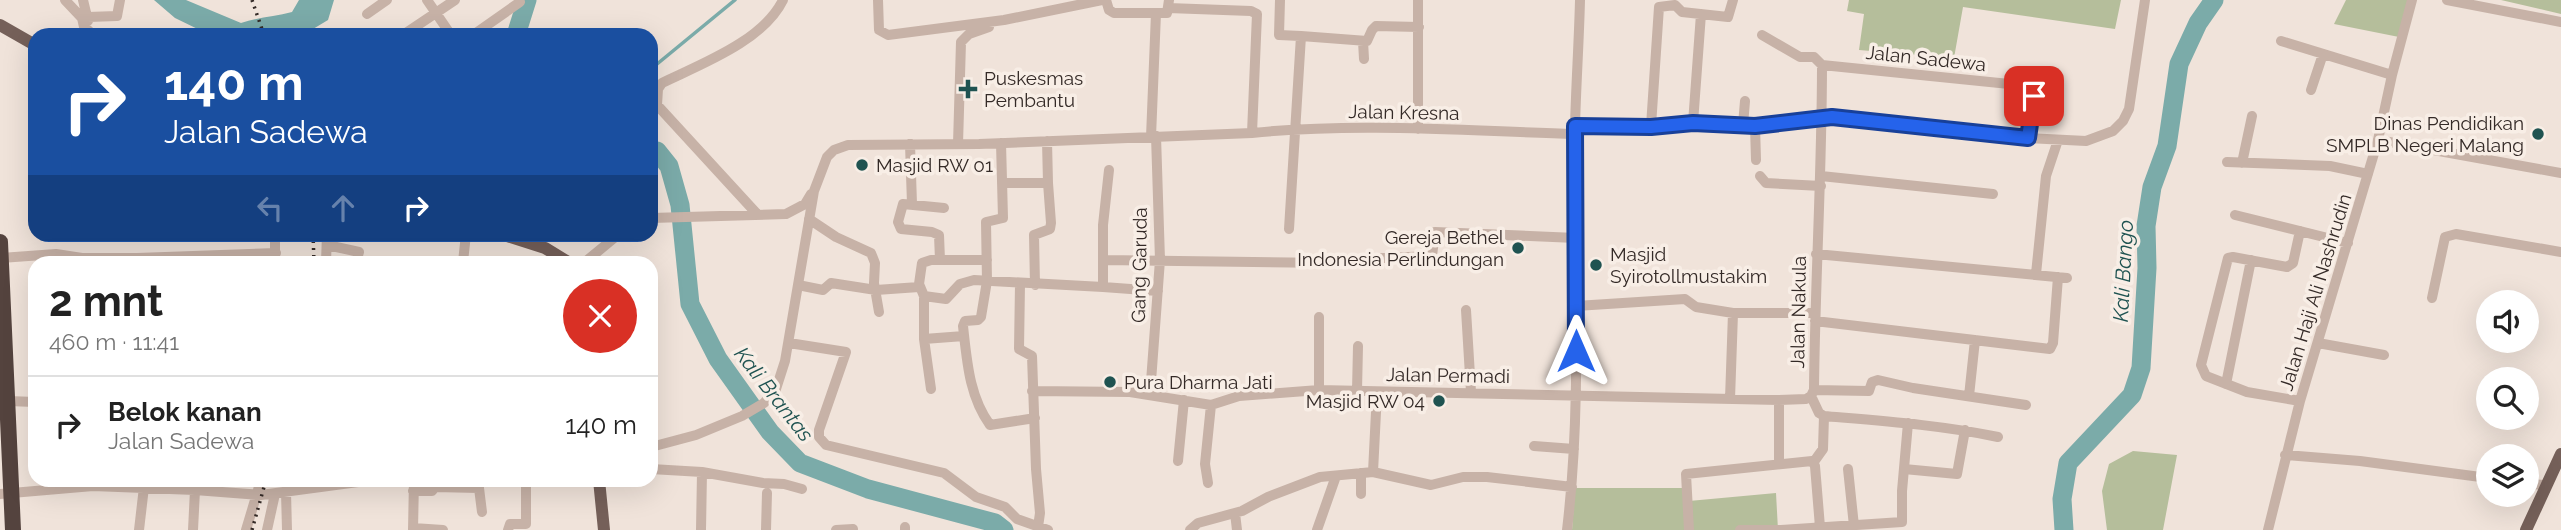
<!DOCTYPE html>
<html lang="id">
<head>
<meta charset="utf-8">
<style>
	:root { --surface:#fff; --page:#f6f6f6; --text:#222; --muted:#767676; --line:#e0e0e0 }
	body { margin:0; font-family:Raleway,sans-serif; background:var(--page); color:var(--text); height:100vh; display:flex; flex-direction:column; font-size:26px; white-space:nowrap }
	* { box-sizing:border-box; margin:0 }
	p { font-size:23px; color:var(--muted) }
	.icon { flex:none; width:38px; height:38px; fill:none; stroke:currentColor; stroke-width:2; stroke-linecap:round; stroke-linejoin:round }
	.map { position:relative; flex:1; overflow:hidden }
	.sheet { position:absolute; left:28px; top:256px; width:630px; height:231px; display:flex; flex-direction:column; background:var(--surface); border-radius:21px; box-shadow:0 7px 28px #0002 }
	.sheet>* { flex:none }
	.top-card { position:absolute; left:28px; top:28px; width:630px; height:214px; border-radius:21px; box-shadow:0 7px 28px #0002; background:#1a4fa0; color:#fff; overflow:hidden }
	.fabs { position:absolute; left:2476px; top:290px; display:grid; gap:14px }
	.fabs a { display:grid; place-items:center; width:63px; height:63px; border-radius:50%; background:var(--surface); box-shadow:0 7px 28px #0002; font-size:35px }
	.pin { position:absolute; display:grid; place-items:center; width:60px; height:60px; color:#fff; margin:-30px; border-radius:14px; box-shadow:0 4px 10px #0006 }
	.me { position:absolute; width:77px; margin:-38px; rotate:0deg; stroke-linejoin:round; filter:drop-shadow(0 0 5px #0008) }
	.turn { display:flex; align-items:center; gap:24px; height:147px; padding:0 21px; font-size:32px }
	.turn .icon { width:91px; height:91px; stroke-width:2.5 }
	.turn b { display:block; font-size:49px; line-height:60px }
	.lanes { display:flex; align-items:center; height:66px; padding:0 21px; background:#0003; justify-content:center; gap:35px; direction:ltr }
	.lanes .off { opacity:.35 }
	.round { display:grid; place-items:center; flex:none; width:74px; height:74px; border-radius:37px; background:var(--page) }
	.overview { display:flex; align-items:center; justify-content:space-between; height:119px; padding:0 21px }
	h1 { font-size:42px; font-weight:700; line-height:52px }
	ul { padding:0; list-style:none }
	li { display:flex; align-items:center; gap:21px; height:98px; padding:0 21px; border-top:2px solid var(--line) }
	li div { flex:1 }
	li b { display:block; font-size:26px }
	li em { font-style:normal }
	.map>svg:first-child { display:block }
	.green { fill:#b5be9b }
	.water { fill:#7baba9 }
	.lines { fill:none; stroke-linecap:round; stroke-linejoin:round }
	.stream { stroke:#7baba9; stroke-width:3.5 }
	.river { stroke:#7baba9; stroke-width:19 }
	.minor { stroke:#c7b2a7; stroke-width:10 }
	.major { stroke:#756059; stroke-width:12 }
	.highway { stroke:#54433e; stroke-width:16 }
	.rail { stroke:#342a27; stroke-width:3.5; stroke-dasharray:2 5; stroke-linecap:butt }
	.route-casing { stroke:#184099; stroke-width:18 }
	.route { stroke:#2563eb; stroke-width:12 }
	.poi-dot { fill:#1f5351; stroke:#f8eee6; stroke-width:2.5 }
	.labels { text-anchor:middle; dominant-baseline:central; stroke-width:7; stroke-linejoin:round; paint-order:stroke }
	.street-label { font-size:19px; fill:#342a27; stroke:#f8eee6 }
	.poi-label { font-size:19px; fill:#342a27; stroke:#f8eee6; text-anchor:start }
	.water-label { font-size:21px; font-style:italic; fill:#1f5351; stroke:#f8eee6 }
</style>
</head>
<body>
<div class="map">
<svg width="2561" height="530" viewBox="0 0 2561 530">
	<rect width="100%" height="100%" fill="#f0e3da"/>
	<path class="green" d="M 1849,0 L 2121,0 L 2115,29 L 1963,7 L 1954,58 L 1859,50 L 1864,14 L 1847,11 Z
		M 2346,0 L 2409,0 L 2399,37 L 2334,24 Z
		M 2501,0 L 2561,0 L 2561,14 Z
		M 2133,451 L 2177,455 L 2163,530 L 2107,530 L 2102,491 L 2109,464 Z
		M 1575,488 L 1686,488 L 1689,501 L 1776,493 L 1778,530 L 1572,530 Z"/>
	<path class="water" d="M 154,0 L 186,0 L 241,23 C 258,17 275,17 292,12 L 299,0 L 334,0 L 328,20 L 313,29 L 294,35 L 210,35 L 175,18 Z"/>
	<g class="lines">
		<path class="stream" d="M 651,69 L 735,0"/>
		<path class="river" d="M 516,35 L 527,0
			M 651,151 L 657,151 L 669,166 L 680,205 L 690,304 L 718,359 L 770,432 L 800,463 L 868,489 L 995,523 L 1004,530
			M 2064,530 L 2062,499 L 2068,463 L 2132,395 L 2141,368 L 2147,268 L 2146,226 L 2152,187 L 2167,146 L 2179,64 L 2198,23 L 2214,0"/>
		<path class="minor" d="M 65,0 L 82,18 L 84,27 L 89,31
			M 83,0 L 88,21
			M 427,0 L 451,35
			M 878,0 L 879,30 L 888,35 L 1004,20 L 1102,0
			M 1106,0 L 1109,10 L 1114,13 L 1167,13 L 1169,0
			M 1280,0 L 1279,35 L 1301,36 L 1289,229
			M 2447,0 L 2561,22
			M 1168,8 L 1251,11 L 1257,14 L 1252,133
			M 367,14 L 387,0
			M 88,17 L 117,16 L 120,0
			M 403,35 L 455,0
			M 473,35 L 520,2
			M 1762,35 L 1800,57 L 1814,57 L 1822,65
			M 1301,36 L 1367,41 L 1372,30 L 1376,26 L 1419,27
			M 1363,41 L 1364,59
			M 2281,41 L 2392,75
			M 1822,65 L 2029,86 L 2033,89 L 2034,96 L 2028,138
			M 2311,90 L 2323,54
			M 1693,123 L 1701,14
			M 1743,125 L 1745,101
			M 1575,126 L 1651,126 L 1693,123 L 1755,126 L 1832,117 L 2028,138 L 2086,141 L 2113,131 L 2123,121 L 2129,109 L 2145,0
			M 1651,126 L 1659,7 L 1675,5 L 1682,12 L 1728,17 L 1733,0
			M 1755,126 L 1756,160
			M 1418,129 L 1418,0
			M 1151,137 L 1156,13
			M 2378,140 L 2561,173
			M 1001,143 L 1003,218 L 986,222 L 987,281 L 981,317 L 978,320 L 965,321 L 963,326 C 967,361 969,396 990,425 L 1035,418
			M 910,144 L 912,204
			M 958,144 L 961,42 L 969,34 L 989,27
			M 2227,162 L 2330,166 L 2368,174
			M 2242,163 L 2252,116
			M 1760,176 L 1766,183 L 1821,186
			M 1821,176 L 1993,194
			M 1002,183 L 1048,183 L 1047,141
			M 758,215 L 657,105 L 658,89 L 662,83 C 701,64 763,41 783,0
			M 2235,215 L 2348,243
			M 651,218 L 786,214 L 805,204 L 811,194
			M 809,219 L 836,237 L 871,253 L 875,263 L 874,283 L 879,312
			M 275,234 L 275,262
			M 327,245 L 359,252 L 356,262
			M 1816,254 L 2067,278
			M 1,258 L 56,254 L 82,258 L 137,258 L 276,253
			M 940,260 L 939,235 L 932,232 L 901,229 L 898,222 L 903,204 L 944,208
			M 987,260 L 931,260 L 922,263 L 919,284 L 924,296 L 946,299 L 960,284 L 974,280 L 1103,287 L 1103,225 L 1109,170
			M 1104,260 L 1332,263 L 1337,260 L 1432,256 L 1435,232 L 1576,238
			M 326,262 L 327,234
			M 463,262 L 466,234
			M 585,262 L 619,234
			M 2036,274 L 2046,176 L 2058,140
			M 1020,284 L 1019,349 L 1032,356 L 1036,469 L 1040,513 L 1038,527
			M 798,285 L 823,290 L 831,283 L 876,290 L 919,287
			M 1035,285 L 1034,235 L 1050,229 L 1051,223 L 1048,183
			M 1103,287 L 1158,291
			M 924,296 L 924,339 L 931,389
			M 2432,298 L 2445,237 L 2456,234 L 2561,252
			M 1576,306 L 1685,299 L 1696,307 L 1733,313 L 1815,313
			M 1466,310 L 1471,392
			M 1815,321 L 2050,349 L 2053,343 L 2058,277
			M 924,339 L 964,336
			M 789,343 L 846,352 L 819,430 L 819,437 L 826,445 L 944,473 L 976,497 L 1005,507 L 1017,519 L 1048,530
			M 2318,343 L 2384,355
			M 2226,384 L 2251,260
			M 1319,390 L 1319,317
			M 1814,390 L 1869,391 L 1872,382 L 1878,380 L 1913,388 L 2026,405
			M 1032,391 L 1130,392 L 1211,405 L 1239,396 L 1319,390 L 1779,400 L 1806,399 L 1811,396
			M 1357,391 L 1358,346
			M 1150,395 L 1160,260 L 1156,136
			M 1811,396 L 1814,390 C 1815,282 1822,174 1822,65
			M 1811,396 L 1819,413 L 1824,416 C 1883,421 1941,425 1998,437
			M 1969,396 L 1975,340
			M 1730,399 L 1733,313
			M 1779,400 L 1779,464
			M 8,401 L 35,402
			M 2300,401 L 2247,392 L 2206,376 L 2201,365 L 2228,258 L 2233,257 L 2287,267 L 2293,263 L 2300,231
			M 1534,446 L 1574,449
			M 651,447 L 696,435 L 742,416 L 764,403 L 776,389 L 785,361 L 814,191 L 827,157 L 834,150 L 848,145 L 979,144 L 1252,133 C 1358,122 1468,131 1575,134
			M 2285,455 L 2360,461 L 2488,478
			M 1178,461 L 1184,400
			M 1813,463 L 1823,449 L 1824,416
			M 651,469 L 702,472 L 701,530
			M 1848,469 L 1854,526
			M 1904,469 L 1957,474 L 1965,430
			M 702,472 L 763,483 L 784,484 L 802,489
			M 1373,472 L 1377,392
			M 392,480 L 414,480 L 413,530
			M 1208,483 L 1205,464 L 1211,405
			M 2527,484 L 2546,485
			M 479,488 L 482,512
			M 413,491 L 432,491 L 435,487 L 479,488 L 479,480
			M 286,492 L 287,530
			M 0,494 L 93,486 L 195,490 L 261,495 L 373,480
			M 1361,494 L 1361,473
			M 1235,513 L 1237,530
			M 413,528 L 443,530
			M 139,530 L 144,487
			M 193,530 L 195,490
			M 246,530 L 261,480
			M 267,530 L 275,494
			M 508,530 L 510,524 L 526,524 L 526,480
			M 766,530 L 767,493
			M 836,530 L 853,529
			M 905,530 L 905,527
			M 1190,530 L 1198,523 L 1242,511 L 1268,497 L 1320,477 L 1373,472 L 1431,485 L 1463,477 L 1487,477 L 1572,487
			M 1317,530 L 1336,476
			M 1567,530 C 1583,396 1573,262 1575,127 C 1576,85 1579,42 1580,0
			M 1689,530 L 1686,474 L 1812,461 L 1815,466 L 1820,527
			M 1740,530 L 1781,530 L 1902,522 L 1902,491 L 1908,423
			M 2268,530 L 2300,401 L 2378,140 L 2392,75 L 2412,0"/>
		<path class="major" d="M 0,25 L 35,45
			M 501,234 L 545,248 L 568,262
			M 599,480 L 604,530
			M 2526,530 L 2561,454"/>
		<path class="highway" d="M 0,242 L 13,530"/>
		<path class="rail" d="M 252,0 L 264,35
			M 313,234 L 314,262
			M 252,530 L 266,480"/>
	</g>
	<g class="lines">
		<defs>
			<path id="route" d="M 1576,351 L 1575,126 L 1651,127 L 1693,123 L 1755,126 L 1832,117 L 2028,138 L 2034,96"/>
		</defs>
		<use href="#route" class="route-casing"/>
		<use href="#route" class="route"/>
	</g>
	<g class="poi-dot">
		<path d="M964.5 78.5h7v7h7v7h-7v7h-7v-7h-7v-7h7z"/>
		<circle cx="2538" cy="134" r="7"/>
		<circle cx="862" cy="165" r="7"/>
		<circle cx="1518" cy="248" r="7"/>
		<circle cx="1596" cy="265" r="7"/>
		<circle cx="1110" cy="382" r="7"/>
		<circle cx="1439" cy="401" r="7"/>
	</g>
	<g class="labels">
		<g class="street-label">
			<text transform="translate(1926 58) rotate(6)">Jalan Sadewa</text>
			<text transform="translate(1404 112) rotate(1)">Jalan Kresna</text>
			<text transform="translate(1139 265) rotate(-89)">Gang Garuda</text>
			<text transform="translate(2315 292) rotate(-73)">Jalan Haji Ali Nashrudin</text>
			<text transform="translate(1798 312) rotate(-89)">Jalan Nakula</text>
			<text transform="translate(1448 375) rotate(1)">Jalan Permadi</text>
		</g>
		<g class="poi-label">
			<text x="984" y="78">Puskesmas<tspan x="984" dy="22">Pembantu</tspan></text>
			<text x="2524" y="123" text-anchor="end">Dinas Pendidikan<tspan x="2524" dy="22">SMPLB Negeri Malang</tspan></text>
			<text x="876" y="165">Masjid RW 01</text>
			<text x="1504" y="237" text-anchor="end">Gereja Bethel<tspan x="1504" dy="22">Indonesia Perlindungan</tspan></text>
			<text x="1610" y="254">Masjid<tspan x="1610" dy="22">Syirotollmustakim</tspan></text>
			<text x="1124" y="382">Pura Dharma Jati</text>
			<text x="1425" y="401" text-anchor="end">Masjid RW 04</text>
		</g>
		<g class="water-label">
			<text transform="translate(2123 271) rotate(-87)">Kali Bango</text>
			<text transform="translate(774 394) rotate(52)">Kali Brantas</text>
		</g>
	</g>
</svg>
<div class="fabs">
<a><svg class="icon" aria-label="sound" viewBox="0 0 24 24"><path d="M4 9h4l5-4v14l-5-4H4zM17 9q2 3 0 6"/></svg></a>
<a><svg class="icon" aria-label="search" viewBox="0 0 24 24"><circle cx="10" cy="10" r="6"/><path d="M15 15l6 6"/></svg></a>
<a><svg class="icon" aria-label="layers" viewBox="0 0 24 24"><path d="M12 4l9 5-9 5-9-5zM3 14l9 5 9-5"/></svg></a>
</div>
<div class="pin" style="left:2034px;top:96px;background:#d93025"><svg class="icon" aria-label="arrive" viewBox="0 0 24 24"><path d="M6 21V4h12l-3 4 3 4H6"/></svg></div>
<svg class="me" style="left:1576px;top:351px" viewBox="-20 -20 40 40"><path d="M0-17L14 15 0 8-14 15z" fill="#2563eb" stroke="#fff" stroke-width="4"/></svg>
<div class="top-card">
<div class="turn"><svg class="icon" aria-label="right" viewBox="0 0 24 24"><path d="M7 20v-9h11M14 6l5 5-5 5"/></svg><div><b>140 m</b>Jalan Sadewa</div></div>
<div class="lanes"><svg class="icon off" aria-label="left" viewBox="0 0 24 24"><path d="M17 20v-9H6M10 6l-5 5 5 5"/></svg><svg class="icon off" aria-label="ahead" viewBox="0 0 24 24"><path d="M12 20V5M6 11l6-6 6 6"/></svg><svg class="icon" aria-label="right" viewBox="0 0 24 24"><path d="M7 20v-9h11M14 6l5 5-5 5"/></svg></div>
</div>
<section class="sheet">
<div class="overview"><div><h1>2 mnt</h1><p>460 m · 11:41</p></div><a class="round" style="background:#d93025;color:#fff"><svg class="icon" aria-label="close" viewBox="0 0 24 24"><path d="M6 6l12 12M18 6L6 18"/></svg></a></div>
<ul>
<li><svg class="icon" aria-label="right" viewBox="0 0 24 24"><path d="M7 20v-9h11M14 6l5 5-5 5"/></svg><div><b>Belok kanan</b><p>Jalan Sadewa</p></div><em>140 m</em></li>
</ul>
</section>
</div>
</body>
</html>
